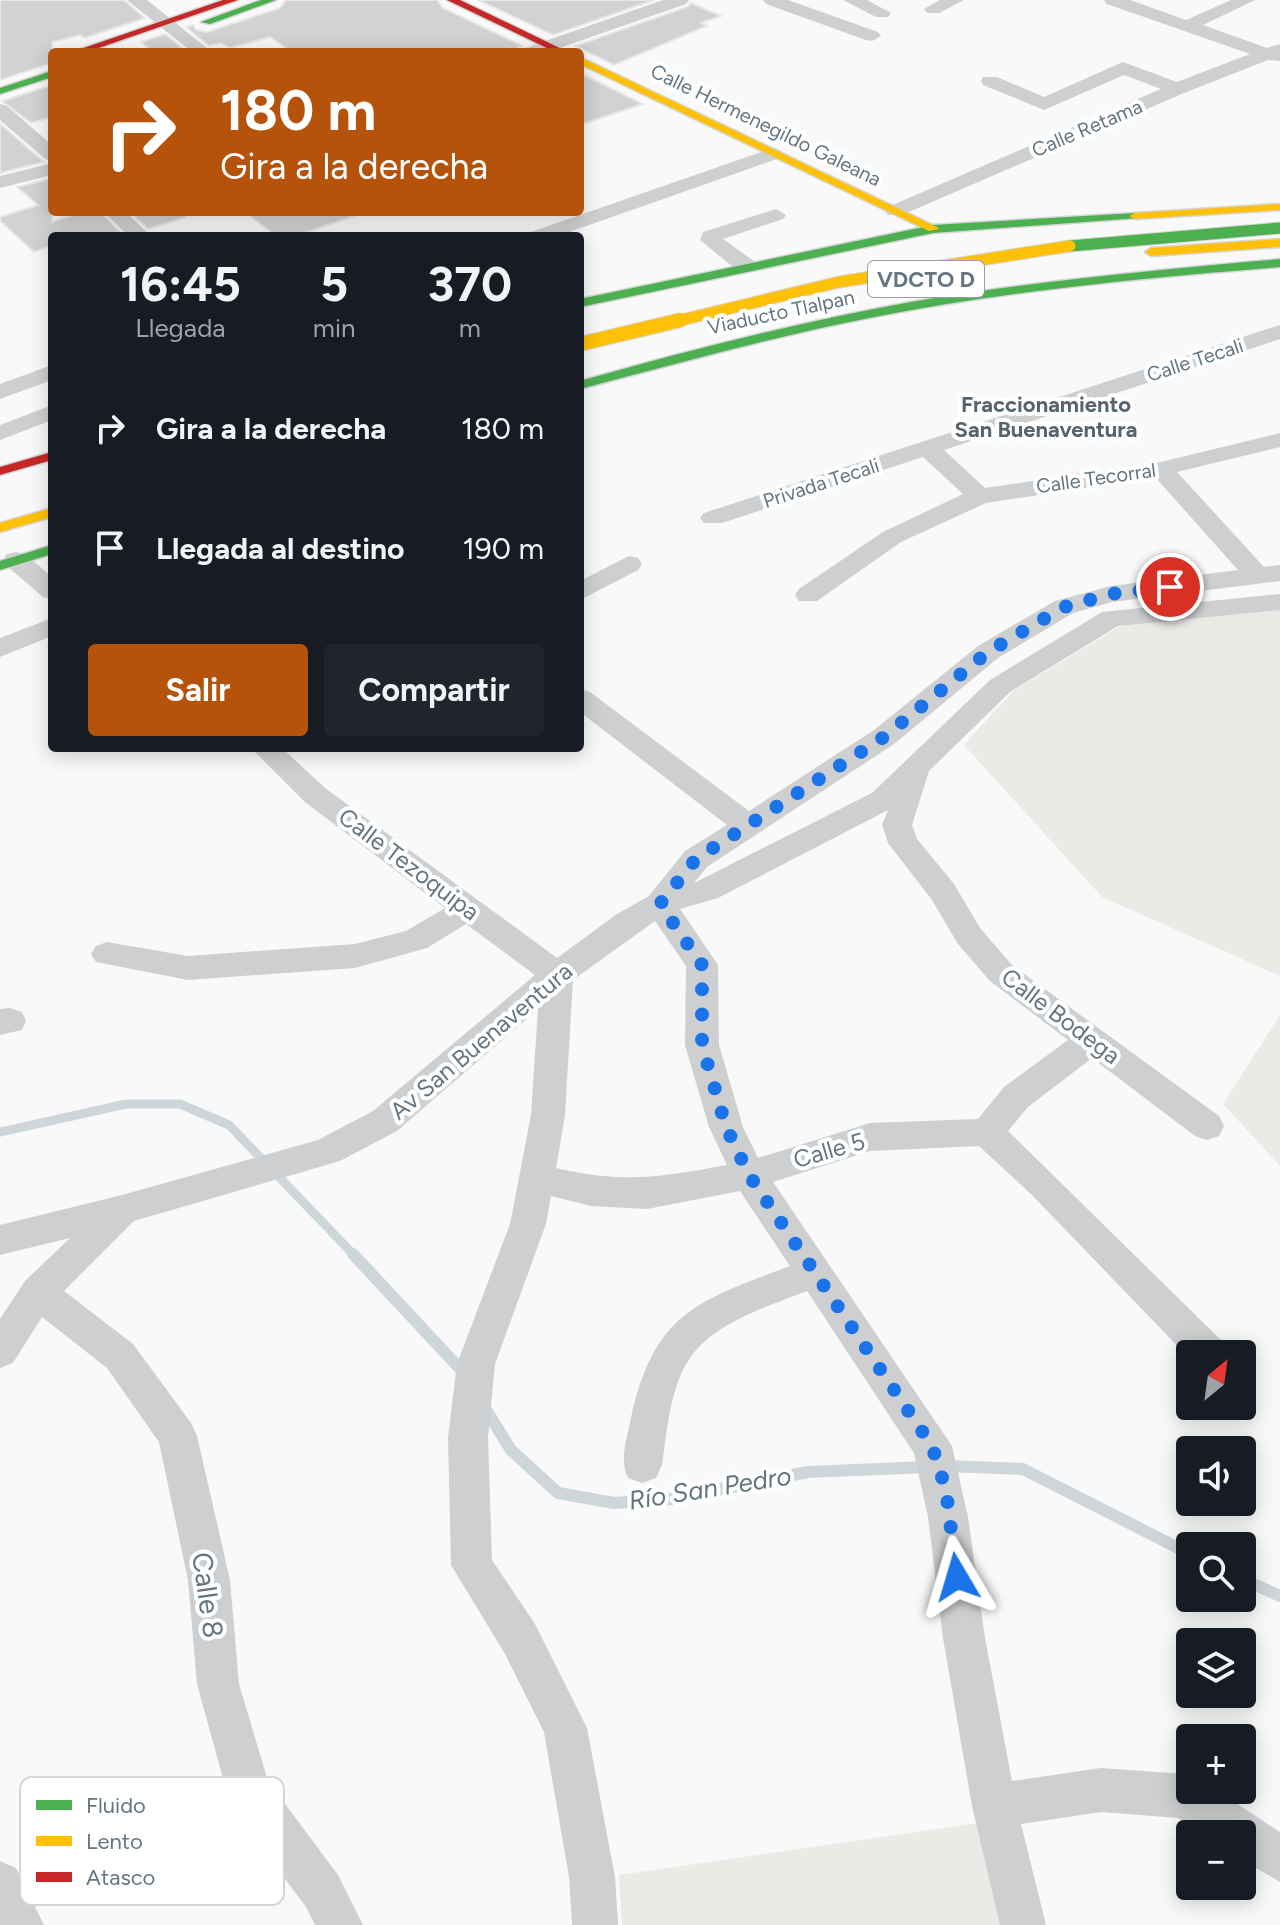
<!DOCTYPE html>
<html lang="es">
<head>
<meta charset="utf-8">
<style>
	:root { --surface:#171b24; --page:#20242c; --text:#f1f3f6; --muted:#9ea1a6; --accent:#b45309 }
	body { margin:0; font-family:Figtree,sans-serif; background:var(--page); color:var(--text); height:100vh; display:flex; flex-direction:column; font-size:30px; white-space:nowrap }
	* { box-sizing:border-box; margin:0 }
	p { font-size:26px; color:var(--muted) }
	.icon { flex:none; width:44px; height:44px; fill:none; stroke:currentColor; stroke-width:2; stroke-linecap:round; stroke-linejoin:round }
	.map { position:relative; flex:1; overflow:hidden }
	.drawer { position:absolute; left:48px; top:232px; width:536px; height:520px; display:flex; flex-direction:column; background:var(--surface); border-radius:8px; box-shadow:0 4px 20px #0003 }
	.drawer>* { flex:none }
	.banner { position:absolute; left:48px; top:48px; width:536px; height:168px; border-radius:8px; box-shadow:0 4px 20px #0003; background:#b45309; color:#fff; overflow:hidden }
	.needle { width:52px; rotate:29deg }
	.buttons { position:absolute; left:1176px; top:1340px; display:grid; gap:16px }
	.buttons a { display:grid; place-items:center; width:80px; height:80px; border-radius:8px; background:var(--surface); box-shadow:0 4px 20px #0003; font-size:40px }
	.pin { position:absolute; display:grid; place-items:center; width:68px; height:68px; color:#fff; margin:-34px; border:4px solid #fff; border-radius:50%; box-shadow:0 2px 8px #0007 }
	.me { position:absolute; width:88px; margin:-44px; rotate:353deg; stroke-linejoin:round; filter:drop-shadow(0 0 6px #0008) }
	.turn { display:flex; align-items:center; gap:28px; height:168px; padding:0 40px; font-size:36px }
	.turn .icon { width:104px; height:104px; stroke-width:2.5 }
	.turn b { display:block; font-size:56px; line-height:68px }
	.eta { display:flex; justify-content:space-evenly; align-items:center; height:136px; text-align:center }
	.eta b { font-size:48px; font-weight:700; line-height:56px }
	.cta { display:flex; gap:16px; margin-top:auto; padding:16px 40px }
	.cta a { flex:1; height:92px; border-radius:8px; background:var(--accent); color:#fff; font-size:32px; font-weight:700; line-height:92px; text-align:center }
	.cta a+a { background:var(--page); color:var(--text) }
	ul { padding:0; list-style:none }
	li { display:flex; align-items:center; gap:24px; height:120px; padding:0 40px }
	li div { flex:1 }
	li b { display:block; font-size:30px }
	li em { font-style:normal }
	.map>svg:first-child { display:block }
	.green { fill:#e8ebe6 }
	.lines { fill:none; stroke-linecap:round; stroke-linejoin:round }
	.stream-far1 { stroke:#ced6d9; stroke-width:9 }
	.stream { stroke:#ced6d9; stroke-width:12 }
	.building { fill:#d0d2d3; stroke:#e8e8e8; stroke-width:2 }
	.fast-casing { stroke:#d5d6d7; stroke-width:3 }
	.slow-casing { stroke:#d5d6d7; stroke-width:3 }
	.jam-casing { stroke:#d5d6d7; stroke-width:3 }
	.street { fill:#cecfd0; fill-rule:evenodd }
	.fast { fill:#4caf50; fill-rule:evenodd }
	.slow { fill:#ffc107; fill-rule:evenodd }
	.jam { fill:#c62828; fill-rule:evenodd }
	.fast-bridge-casing { stroke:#d5d6d6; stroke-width:13; stroke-linecap:butt }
	.slow-bridge-far1-casing { stroke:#d5d6d6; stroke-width:13; stroke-linecap:butt }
	.slow-bridge-casing { stroke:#d5d6d6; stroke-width:16; stroke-linecap:butt }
	.fast-bridge { stroke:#4caf50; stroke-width:11 }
	.slow-bridge-far1 { stroke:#ffc107; stroke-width:11 }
	.slow-bridge { stroke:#ffc107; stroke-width:14 }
	.route { stroke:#1a73e8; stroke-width:14; stroke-dasharray:0 25.2 }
	.labels { text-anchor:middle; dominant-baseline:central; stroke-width:8; stroke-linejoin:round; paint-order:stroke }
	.far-street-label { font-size:20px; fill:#657683; stroke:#fff }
	.shield { fill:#fff; stroke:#939fa8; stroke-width:2 }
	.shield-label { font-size:22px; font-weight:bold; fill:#657683 }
	.far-neighbourhood-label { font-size:22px; font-weight:bold; fill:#57646e; stroke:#fff }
	.street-label { font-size:24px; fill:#657683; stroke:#fff }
	.water-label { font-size:26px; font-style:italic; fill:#60757c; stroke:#fff }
	.near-street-label { font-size:28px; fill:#657683; stroke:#fff }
	.key { fill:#fff; stroke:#d1d6da; stroke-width:2 }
	.key-label { font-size:22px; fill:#657683 }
</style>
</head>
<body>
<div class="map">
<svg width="1280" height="1925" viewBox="0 0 1280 1925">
	<rect width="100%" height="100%" fill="#f9f9f9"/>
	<path class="green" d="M 1280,596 L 1280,976 L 1102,897 L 964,745 L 1013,691 L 1137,616 Z
		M 1280,1015 L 1280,1166 L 1223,1104 Z
		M 978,1823 L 1005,1925 L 622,1925 L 619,1875 Z"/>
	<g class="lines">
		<path class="stream-far1" d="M 0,1132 L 126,1104 L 180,1104 L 229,1125 L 355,1256"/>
		<path class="stream" d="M 353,1254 L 463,1372
			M 485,1408 L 511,1450 L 558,1493 L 614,1503 L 671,1499 L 808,1472 L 927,1467
			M 945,1466 L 1023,1469 L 1190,1554
			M 1242,1579 L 1280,1596"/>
	</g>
	<path class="building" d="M 0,0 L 124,0 L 145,18 L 85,38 L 80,35 L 52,42 L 52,63 L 0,80 Z
		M 286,0 L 437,0 L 443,8 L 523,46 L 508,52 L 292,52 L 270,37 L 230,48 L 221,43 L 209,46 L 186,27 L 193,25 L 196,30 L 207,32 L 280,8 Z
		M 478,0 L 654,0 L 553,35 Z
		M 691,3 L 721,16 L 701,23 L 707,26 L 614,65 L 575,46 L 687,7 Z
		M 165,34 L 187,52 L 153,52 L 141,42 Z
		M 580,73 L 643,104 L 580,125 Z
		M 52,85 L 52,117 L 31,123 L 2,101 Z
		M 0,124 L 43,161 L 44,162 L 0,173 Z
		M 52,178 L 52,222 L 83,212 L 101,212 L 124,236 L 52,236 L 52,246 L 34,252 L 0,221 L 0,217 L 38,205 L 17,187 Z
		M 130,212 L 185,212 L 186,217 L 148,229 Z
		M 245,212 L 353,212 L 354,216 L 295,236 L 276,236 Z"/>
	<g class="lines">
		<defs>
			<path id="fast" d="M 261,0 L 276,0 L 210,24 L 201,22 Z
				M 52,71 L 52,77 L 0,94 L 0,88 Z
				M 1135,213 L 1139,214 L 1139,218 L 933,233 L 580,307 L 580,299 L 933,225 Z
				M 1280,259 L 1280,267 C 1142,278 1005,291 869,318 C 772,337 676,364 580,389 L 580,381 C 689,350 800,322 911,302 C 1033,281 1157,270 1280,259 Z
				M 52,545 L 52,554 L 0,570 L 0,561 Z"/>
			<path id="slow" d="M 580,57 L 937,227 L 939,229 L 929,231 L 580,64 Z
				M 1280,204 L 1280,210 L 1135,219 L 1129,216 L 1135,213 Z
				M 1280,239 L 1280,247 L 1151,256 L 1145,252 L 1151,248 Z
				M 52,508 L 52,517 L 0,532 L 0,523 Z"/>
			<path id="jam" d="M 223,0 L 238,0 L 87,52 L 72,52 Z
				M 447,0 L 460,0 L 568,52 L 555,52 Z
				M 52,452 L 52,460 L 0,475 L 0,467 Z"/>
		</defs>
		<use href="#fast" class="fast-casing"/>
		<use href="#slow" class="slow-casing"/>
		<use href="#jam" class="jam-casing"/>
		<path class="street" d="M 127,0 L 147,0 L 212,52 L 192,52 Z
			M 663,0 L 689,0 L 686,4 L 548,52 L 522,52 L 525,48 Z
			M 763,0 L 788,0 L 878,32 L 881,36 L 872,41 L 866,40 L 766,4 Z
			M 843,0 L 867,0 L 891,13 L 888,17 L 876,17 Z
			M 940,0 L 964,0 L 939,13 L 927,13 L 924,9 Z
			M 1104,0 L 1130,0 L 1186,20 L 1231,0 L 1255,0 L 1203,25 L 1267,48 L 1280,44 L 1280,61 L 1268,60 L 1184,93 L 902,215 L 888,215 L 885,211 L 888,207 L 1161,89 L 1124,75 L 1044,110 L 983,85 L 981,81 L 983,77 L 997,77 L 1044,97 L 1123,62 L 1177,82 L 1250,54 L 1107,4 Z
			M 0,104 L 7,106 L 52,145 L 52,161 L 45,159 L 0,120 Z
			M 773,148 L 780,150 L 783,154 L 780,158 L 558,236 L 527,236 L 531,232 Z
			M 52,163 L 52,175 L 0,188 L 0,176 Z
			M 776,209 L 786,215 L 783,219 L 723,239 L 754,261 L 757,266 L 754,271 L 738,271 L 700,240 L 703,232 Z
			M 104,212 L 126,212 L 151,236 L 128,236 Z
			M 1280,325 L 1280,339 L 944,450 L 985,488 L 1161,462 L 1280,433 L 1280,447 L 1177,472 L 1264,567 L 1280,565 L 1280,581 L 1112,602 L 1073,613 L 998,658 L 894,744 L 707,867 L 694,883 L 872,793 L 990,680 L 1102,612 L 1280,594 L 1280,610 L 1118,626 L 1010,692 L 929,771 L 912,825 L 917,839 L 954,884 L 980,928 L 1012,965 L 1219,1116 L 1224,1126 L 1219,1136 L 1207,1140 L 1195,1136 L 1092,1058 L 1028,1107 L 1008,1131 L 1223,1342 L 1229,1354 L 1190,1354 L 1190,1359 L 1031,1194 L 979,1146 L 870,1151 L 773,1182 L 952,1446 L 968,1517 L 985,1638 L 1012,1781 L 1101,1768 L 1185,1774 L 1190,1776 L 1190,1790 L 1216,1790 L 1280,1832 L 1280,1882 L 1242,1860 L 1242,1834 L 1202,1834 L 1178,1818 L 1101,1812 L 1021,1824 L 1046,1925 L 1000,1925 L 972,1806 L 943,1638 L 928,1517 L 914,1453 L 807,1291 C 769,1306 715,1322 690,1358 C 670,1387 667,1431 662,1465 L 656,1478 L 642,1483 L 628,1478 C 619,1459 627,1438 631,1418 C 654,1313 697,1301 790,1266 L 740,1191 L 647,1209 L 591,1206 L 551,1196 L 546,1224 L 495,1364 L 488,1437 L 492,1560 L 535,1624 L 587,1728 L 615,1877 L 618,1925 L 572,1925 L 569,1877 L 544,1732 L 505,1654 L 451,1565 L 448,1437 L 457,1364 L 510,1224 L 531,1115 L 538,1009 L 397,1131 L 340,1161 L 134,1221 L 64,1291 L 133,1344 L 191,1423 L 197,1436 L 230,1580 L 239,1684 L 268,1781 L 338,1875 L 363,1925 L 315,1925 L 306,1907 L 233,1809 L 227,1793 L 197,1684 L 188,1580 L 159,1442 L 107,1368 L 42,1317 L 13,1363 L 0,1368 L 0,1319 L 25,1281 L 70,1238 L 0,1255 L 0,1225 L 122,1195 L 318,1140 L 373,1111 L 535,975 L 466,924 L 427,948 L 355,968 L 188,980 L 96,962 L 91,954 L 96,946 L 107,942 L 188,956 L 355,944 L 406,931 L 445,908 L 305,802 L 251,748 L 282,748 L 325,788 L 557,958 L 617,914 L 649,896 L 685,851 L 727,825 L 580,712 L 580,689 L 590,692 L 749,811 L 874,730 L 978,646 L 1055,601 L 1111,586 L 1238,570 L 1155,477 L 986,503 L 901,542 L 817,601 L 799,601 L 795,595 L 799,589 L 883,532 L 963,494 L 923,457 L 722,523 L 704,523 L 700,518 L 704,513 ZM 888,810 L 882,825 L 888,843 L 932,900 L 958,944 L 990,981 L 1068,1040 L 1004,1087 L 978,1119 L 870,1123 L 758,1158 L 743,1127 L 719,1045 L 718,965 L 680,909 L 718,898 ZM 655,921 L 686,966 L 685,1045 L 709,1127 L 727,1165 C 660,1177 624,1184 556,1168 L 565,1115 L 573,980 Z
			M 52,365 L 52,380 L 0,399 L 0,384 Z
			M 52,405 L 52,420 L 0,440 L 0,425 Z
			M 16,552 L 25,554 L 52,577 L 52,599 L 43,597 L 7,566 L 3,560 L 7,554 Z
			M 629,556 L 638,558 L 642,564 L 638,570 L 580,600 L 580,581 Z
			M 52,618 L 52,636 L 0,657 L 0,638 Z
			M 10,1008 L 22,1012 L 26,1021 L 22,1030 L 0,1035 L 0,1009 Z
			M 0,1861 L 16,1868 L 44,1925 L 0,1925 Z"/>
		<use href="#fast" class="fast"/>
		<use href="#slow" class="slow"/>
		<use href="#jam" class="jam"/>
		<defs>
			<path id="fast-bridge" d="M 1070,246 L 1280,228"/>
			<path id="slow-bridge-far1" d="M 673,322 L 839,282 L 1070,246"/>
			<path id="slow-bridge" d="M 580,344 L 681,320"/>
		</defs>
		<use href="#fast-bridge" class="fast-bridge-casing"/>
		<use href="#slow-bridge-far1" class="slow-bridge-far1-casing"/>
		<use href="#slow-bridge" class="slow-bridge-casing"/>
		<use href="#fast-bridge" class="fast-bridge"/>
		<use href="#slow-bridge-far1" class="slow-bridge-far1"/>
		<use href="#slow-bridge" class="slow-bridge"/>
	</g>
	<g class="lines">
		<path class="route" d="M 957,1577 L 946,1490 L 932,1446 L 749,1175 L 726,1127 L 702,1045 L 702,965 L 660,904 L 696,859 L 884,737 L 988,652 L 1064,607 L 1111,594 L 1170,587"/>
	</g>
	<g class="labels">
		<g class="far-street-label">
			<text transform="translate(766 125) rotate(26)">Calle Hermenegildo Galeana</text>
			<text transform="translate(1087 128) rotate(-23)">Calle Retama</text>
			<text transform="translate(781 312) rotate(-12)">Viaducto Tlalpan</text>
			<text transform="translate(1195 360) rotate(-18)">Calle Tecali</text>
			<text transform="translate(1096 478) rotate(-8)">Calle Tecorral</text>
			<text transform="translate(821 483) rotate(-18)">Privada Tecali</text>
		</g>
		<rect class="shield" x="868" y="261" width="116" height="36" rx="6"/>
		<g class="shield-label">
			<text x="926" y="279">VDCTO D</text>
		</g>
		<g class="far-neighbourhood-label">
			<text x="1046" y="404">Fraccionamiento<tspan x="1046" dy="25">San Buenaventura</tspan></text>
		</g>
		<g class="street-label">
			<text transform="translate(409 864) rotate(37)">Calle Tezoquipa</text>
			<text transform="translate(1061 1016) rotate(37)">Calle Bodega</text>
			<text transform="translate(481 1041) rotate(-40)">Av San Buenaventura</text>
			<text transform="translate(829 1150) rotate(-16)">Calle 5</text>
		</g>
		<g class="water-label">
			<text transform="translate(710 1488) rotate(-9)">Río San Pedro</text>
		</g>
		<g class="near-street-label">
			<text transform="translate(208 1595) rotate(82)">Calle 8</text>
		</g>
	</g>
	<rect x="20" y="1777" width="264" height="128" rx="12" class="key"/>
	<rect x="36" y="1800" width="36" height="10" fill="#4caf50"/>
	<rect x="36" y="1836" width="36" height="10" fill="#ffc107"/>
	<rect x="36" y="1872" width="36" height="10" fill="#c62828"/>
	<g class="key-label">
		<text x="86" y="1813">Fluido</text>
		<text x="86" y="1849">Lento</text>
		<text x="86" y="1885">Atasco</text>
	</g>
</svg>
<div class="buttons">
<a><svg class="needle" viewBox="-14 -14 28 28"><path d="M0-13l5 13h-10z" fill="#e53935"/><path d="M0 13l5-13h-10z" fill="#9ea1a6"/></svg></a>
<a><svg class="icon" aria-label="sound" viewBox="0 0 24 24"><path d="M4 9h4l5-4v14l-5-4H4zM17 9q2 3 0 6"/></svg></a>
<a><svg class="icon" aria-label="search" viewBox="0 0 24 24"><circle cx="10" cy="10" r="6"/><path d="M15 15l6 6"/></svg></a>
<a><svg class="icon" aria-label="layers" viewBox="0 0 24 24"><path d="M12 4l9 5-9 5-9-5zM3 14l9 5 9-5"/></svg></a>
<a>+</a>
<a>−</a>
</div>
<div class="pin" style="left:1170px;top:587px;background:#d93025"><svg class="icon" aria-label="arrive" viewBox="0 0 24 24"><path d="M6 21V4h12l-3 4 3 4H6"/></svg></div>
<svg class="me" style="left:957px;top:1577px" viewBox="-20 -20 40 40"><path d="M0-17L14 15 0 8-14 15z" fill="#1a73e8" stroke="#fff" stroke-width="4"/></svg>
<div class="banner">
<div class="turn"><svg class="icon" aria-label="right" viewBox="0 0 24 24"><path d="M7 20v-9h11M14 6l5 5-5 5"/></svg><div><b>180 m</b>Gira a la derecha</div></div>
</div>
<section class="drawer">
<div class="eta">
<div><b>16:45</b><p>Llegada</p></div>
<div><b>5</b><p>min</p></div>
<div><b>370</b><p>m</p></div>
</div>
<ul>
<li><svg class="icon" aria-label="right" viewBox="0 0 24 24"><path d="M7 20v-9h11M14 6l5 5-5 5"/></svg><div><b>Gira a la derecha</b></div><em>180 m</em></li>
<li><svg class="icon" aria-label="arrive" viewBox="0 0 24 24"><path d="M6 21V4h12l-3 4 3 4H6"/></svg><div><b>Llegada al destino</b></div><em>190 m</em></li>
</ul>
<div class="cta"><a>Salir</a><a>Compartir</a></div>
</section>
</div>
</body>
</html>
